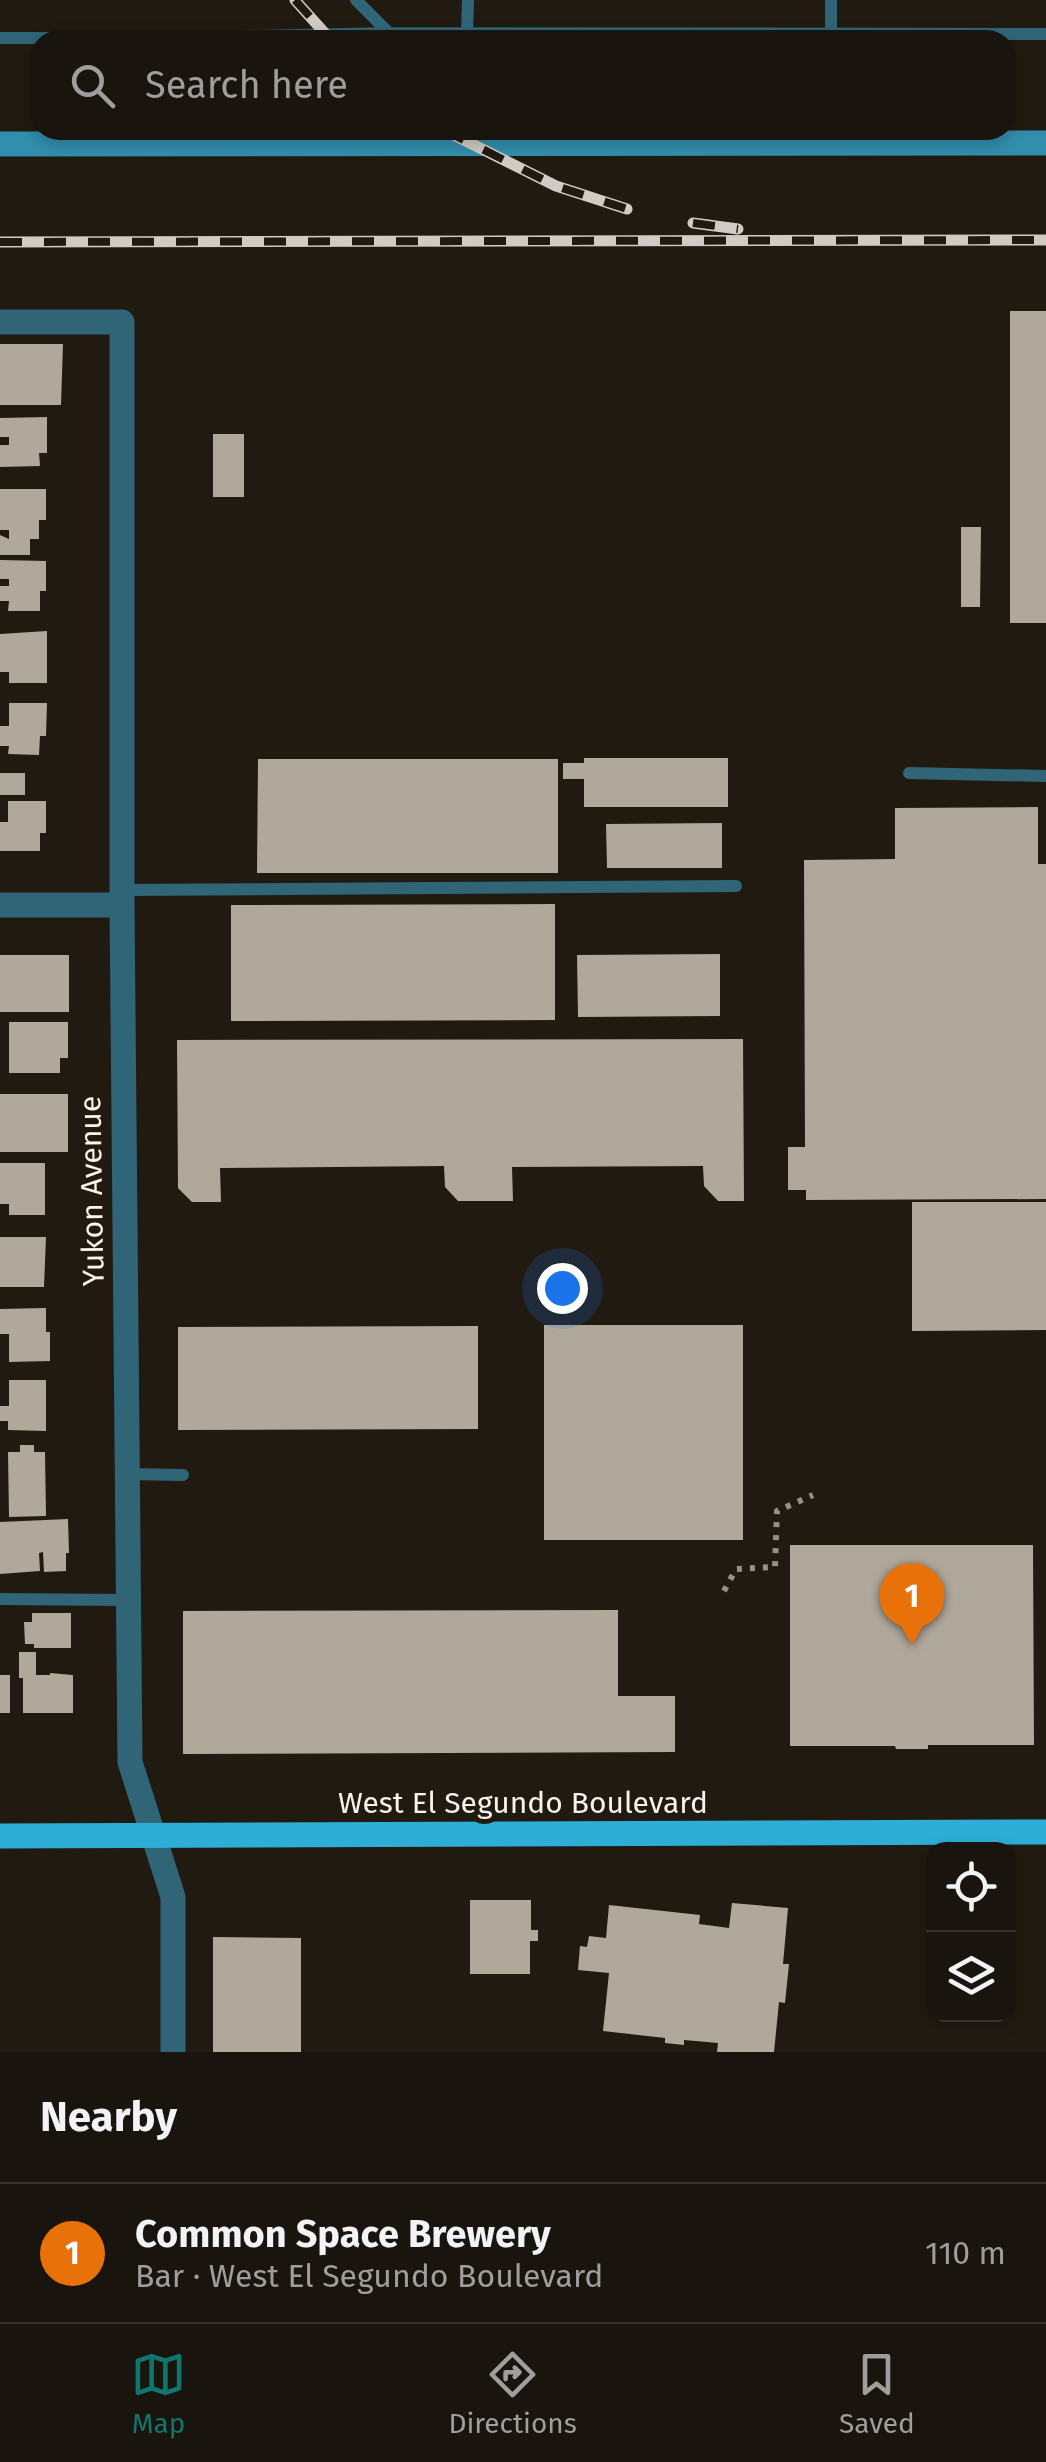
<!DOCTYPE html>
<html lang="en">
<head>
<meta charset="utf-8">
<style>
  body { margin:0; font-family:"Fira Sans",sans-serif; background:#26211b; color:#f1f3f6 }
  .controls { position:absolute; right:30px; bottom:30px; display:grid; overflow:hidden; border-radius:20px; box-shadow:0 5px 15px #0003 }
  .controls button { width:90px; height:90px; display:grid; place-items:center; padding:0; border:0; border-bottom:2px solid #37332e; background:#19140d; color:#f1f3f6; font:50px sans-serif }
  .you { position:absolute; left:562px; top:1288px; width:35px; height:35px; margin:-25px; border:8px solid #fff; border-radius:50%; background:#1a73e8; box-shadow:0 0 0 15px #1a73e833 }
  .badge { display:grid; place-items:center; width:65px; height:65px; border-radius:50%; background:#0f766e; color:#fff; font-size:32px; font-weight:700 }
  .pin { position:absolute; translate:-50% -82px; filter:drop-shadow(0 2px 5px #0008) }
  .pin::after { content:''; position:absolute; top:52px; width:35px; height:30px; background:inherit; clip-path:polygon(0 0,100% 0,50% 100%) }
  .list { margin:0; padding:0; list-style:none }
  h2 { display:flex; justify-content:space-between; align-items:center; height:130px; margin:0; padding:0 40px; font-size:42px }
  h2 small { font-size:32px; font-weight:400; color:#9f9e9d }
  .list li { display:grid; grid-template-columns:65px 1fr auto; gap:30px; align-items:center; box-sizing:border-box; height:140px; padding:0 40px; border-top:2px solid #37332e }
  .list b { display:block; font-size:38px; white-space:nowrap }
  .list p { margin:0; font-size:32px; white-space:nowrap; color:#9f9e9d }
  .list em { font-size:32px; font-style:normal; color:#9f9e9d }
  .icon { flex:none; width:55px; height:55px; fill:none; stroke:currentColor; stroke-width:2; stroke-linecap:round; stroke-linejoin:round }
  .map { position:relative; flex:none; width:1046px; height:2052px; overflow:hidden }
  .search { position:absolute; background:#19140d; box-shadow:0 5px 15px #0003; left:30px; right:30px; top:30px; height:110px; display:flex; align-items:center; gap:25px; box-sizing:border-box; padding:0 35px; border-radius:30px; color:#9f9e9d; font-size:38px }
  .sheet { height:270px; background:#19140d }
  nav { display:flex; justify-content:space-around; align-items:center; box-sizing:border-box; height:140px; border-top:2px solid #37332e; background:#19140d; font-size:28px; color:#9f9e9d }
  nav a { display:grid; justify-items:center; gap:5px }
  nav .on { color:#0f766e }
  .map>svg:first-child { display:block }
  .building { fill:#b1a89c }
  .lines { fill:none; stroke-linecap:round; stroke-linejoin:round }
  .path { stroke:#969089; stroke-width:6; stroke-dasharray:5 8; stroke-linecap:butt }
  .lane { stroke:#306578; stroke-width:12 }
  .street { stroke:#306578; stroke-width:25 }
  .secondary { stroke:#328ead; stroke-width:25 }
  .primary { stroke:#2eaed6; stroke-width:25 }
  .rail-casing { stroke:#d0cbc4; stroke-width:11 }
  .rail { stroke:#211a11; stroke-width:8; stroke-dasharray:22; stroke-linecap:butt }
  .labels { text-anchor:middle; stroke-width:10; stroke-linejoin:round; paint-order:stroke }
  .street-label { font-size:30px; fill:#f8f3ed; stroke:#211a11 }
</style>
</head>
<body>
<div class="map">
<svg width="1046" height="2052" viewBox="0 0 1046 2052">
  <rect width="100%" height="100%" fill="#211a11"/>
  <path class="building" d="M 1010,311 L 1046,311 L 1046,623 L 1010,623 Z
    M 0,344 L 63,344 L 61,405 L 0,405 Z
    M 47,417 L 47,453 L 39,453 L 40,466 L 0,467 L 0,445 L 9,445 L 9,437 L 0,437 L 0,418 Z
    M 213,434 L 244,434 L 244,497 L 213,497 Z
    M 0,489 L 46,489 L 46,520 L 39,520 L 39,539 L 30,539 L 30,555 L 0,555 L 0,535 L 9,539 L 9,530 L 0,530 Z
    M 961,527 L 981,527 L 980,607 L 961,607 Z
    M 0,560 L 46,561 L 46,591 L 40,591 L 40,611 L 8,611 L 9,601 L 0,601 L 0,586 L 9,586 L 9,579 L 0,579 Z
    M 47,631 L 47,683 L 9,683 L 9,672 L 0,672 L 0,634 Z
    M 9,703 L 47,703 L 46,736 L 40,736 L 39,755 L 8,754 L 9,746 L 0,746 L 0,726 L 9,726 Z
    M 584,758 L 728,758 L 728,807 L 584,807 L 584,779 L 563,779 L 563,763 L 584,763 Z
    M 258,759 L 558,759 L 558,873 L 257,873 Z
    M 0,773 L 25,773 L 25,795 L 0,795 Z
    M 8,801 L 46,801 L 46,833 L 40,833 L 40,851 L 0,851 L 0,822 L 8,822 Z
    M 1038,807 L 1038,864 L 1046,864 L 1046,1199 L 806,1200 L 806,1190 L 788,1190 L 788,1147 L 805,1147 L 804,860 L 895,859 L 895,808 Z
    M 722,823 L 722,868 L 607,868 L 606,824 Z
    M 555,904 L 555,1020 L 231,1021 L 231,905 Z
    M 720,954 L 720,1016 L 578,1017 L 577,955 Z
    M 0,955 L 69,955 L 69,1012 L 0,1012 Z
    M 9,1022 L 68,1022 L 68,1058 L 60,1058 L 60,1073 L 9,1073 Z
    M 743,1039 L 744,1201 L 718,1201 L 704,1186 L 703,1166 L 512,1167 L 513,1201 L 458,1201 L 445,1187 L 444,1166 L 220,1168 L 221,1202 L 192,1202 L 178,1188 L 177,1040 Z
    M 0,1094 L 68,1094 L 68,1152 L 0,1152 Z
    M 0,1163 L 45,1163 L 45,1215 L 9,1215 L 9,1204 L 0,1204 Z
    M 912,1202 L 1046,1202 L 1046,1330 L 912,1331 Z
    M 0,1237 L 46,1237 L 44,1287 L 0,1287 Z
    M 46,1308 L 46,1332 L 50,1332 L 50,1361 L 9,1362 L 9,1334 L 0,1334 L 0,1309 Z
    M 544,1325 L 743,1325 L 743,1540 L 544,1540 Z
    M 478,1326 L 478,1429 L 178,1430 L 178,1327 Z
    M 9,1380 L 46,1380 L 46,1431 L 8,1430 L 8,1421 L 0,1421 L 0,1406 L 9,1406 Z
    M 20,1445 L 34,1445 L 34,1452 L 45,1452 L 46,1516 L 9,1517 L 8,1452 L 20,1452 Z
    M 68,1519 L 69,1553 L 66,1553 L 66,1571 L 44,1572 L 43,1552 L 39,1553 L 40,1571 L 0,1574 L 0,1522 Z
    M 790,1545 L 1033,1545 L 1034,1745 L 928,1745 L 928,1749 L 896,1749 L 895,1746 L 790,1746 Z
    M 618,1610 L 618,1696 L 675,1696 L 675,1752 L 183,1754 L 183,1611 Z
    M 32,1613 L 71,1613 L 71,1648 L 34,1648 L 34,1644 L 25,1644 L 24,1622 L 32,1622 Z
    M 19,1652 L 36,1652 L 36,1675 L 50,1675 L 50,1673 L 73,1675 L 73,1713 L 23,1713 L 23,1678 L 19,1678 Z
    M 0,1675 L 10,1675 L 10,1713 L 0,1713 Z
    M 470,1900 L 531,1900 L 531,1930 L 538,1930 L 538,1941 L 530,1941 L 530,1974 L 470,1974 Z
    M 732,1903 L 788,1908 L 783,1964 L 789,1964 L 785,2003 L 779,2002 L 774,2052 L 717,2052 L 718,2043 L 684,2040 L 684,2045 L 665,2043 L 665,2038 L 603,2031 L 609,1973 L 578,1970 L 580,1946 L 587,1947 L 589,1936 L 606,1938 L 609,1905 L 700,1915 L 699,1924 L 729,1928 Z
    M 213,1937 L 301,1938 L 301,2052 L 213,2052 Z"/>
  <g class="lines">
    <path class="path" d="M 724,1591 L 736,1569 L 775,1567 L 777,1511 L 813,1495"/>
    <path class="lane" d="M 356,0 L 389,33 L 1046,34
      M 831,0 L 831,37
      M 467,33 L 468,0
      M 0,38 L 157,38 L 389,33
      M 909,773 L 1046,776
      M 122,890 L 736,886
      M 127,1474 L 183,1475
      M 0,1599 L 128,1600"/>
    <path class="street" d="M 0,322 L 122,322 L 122,905 L 130,1762 L 173,1897 L 173,2052
      M 0,905 L 122,905"/>
    <path class="secondary" d="M 0,144 L 1046,143"/>
    <path class="primary" d="M 0,1836 L 1046,1832"/>
    <g class="rail-casing">
      <path id="rail" d="M 295,0 L 331,40
        M 444,130 L 556,186 L 627,209
        M 693,223 L 738,229
        M 0,242 L 1046,240"/>
    </g>
    <use href="#rail" class="rail"/>
  </g>
  <g class="labels">
    <g class="street-label">
      <text transform="translate(92 1191) rotate(-91)" y="10">Yukon Avenue</text>
      <text x="523" y="1813">West El Segundo Boulevard</text>
    </g>
  </g>
</svg>
<div class="controls">
<button><svg class="icon" aria-label="locate" viewBox="0 0 24 24"><circle cx="12" cy="12" r="6"/><path d="M12 2v4M12 18v4M2 12h4M18 12h4"/></svg></button>
<button><svg class="icon" aria-label="layers" viewBox="0 0 24 24"><path d="M12 4l9 5-9 5-9-5zM3 14l9 5 9-5"/></svg></button>
</div>
<div class="you"></div>
<div class="pin badge" style="left:912px;top:1645px;background:#e8710a">1</div>
<div class="search"><svg class="icon" aria-label="search" viewBox="0 0 24 24"><circle cx="10" cy="10" r="6"/><path d="M15 15l6 6"/></svg>Search here</div>
</div>
<section class="sheet">
<h2>Nearby<small></small></h2>
<ul class="list">
<li><span class="badge" style="background:#e8710a">1</span><div><b>Common Space Brewery</b><p>Bar · West El Segundo Boulevard</p></div><em>110 m</em></li>
</ul>
</section>
<nav>
<a class="on"><svg class="icon" aria-label="map" viewBox="0 0 24 24"><path d="M3 6l6-2 6 2 6-2v14l-6 2-6-2-6 2zM9 4v14M15 6v14"/></svg>Map</a>
<a><svg class="icon" aria-label="directions" viewBox="0 0 24 24"><path d="M12 3l9 9-9 9-9-9zM9 14v-3h6M13 9l2 2-2 2"/></svg>Directions</a>
<a><svg class="icon" aria-label="saved" viewBox="0 0 24 24"><path d="M7 4h10v16l-5-4-5 4z"/></svg>Saved</a>
</nav>
</body>
</html>
